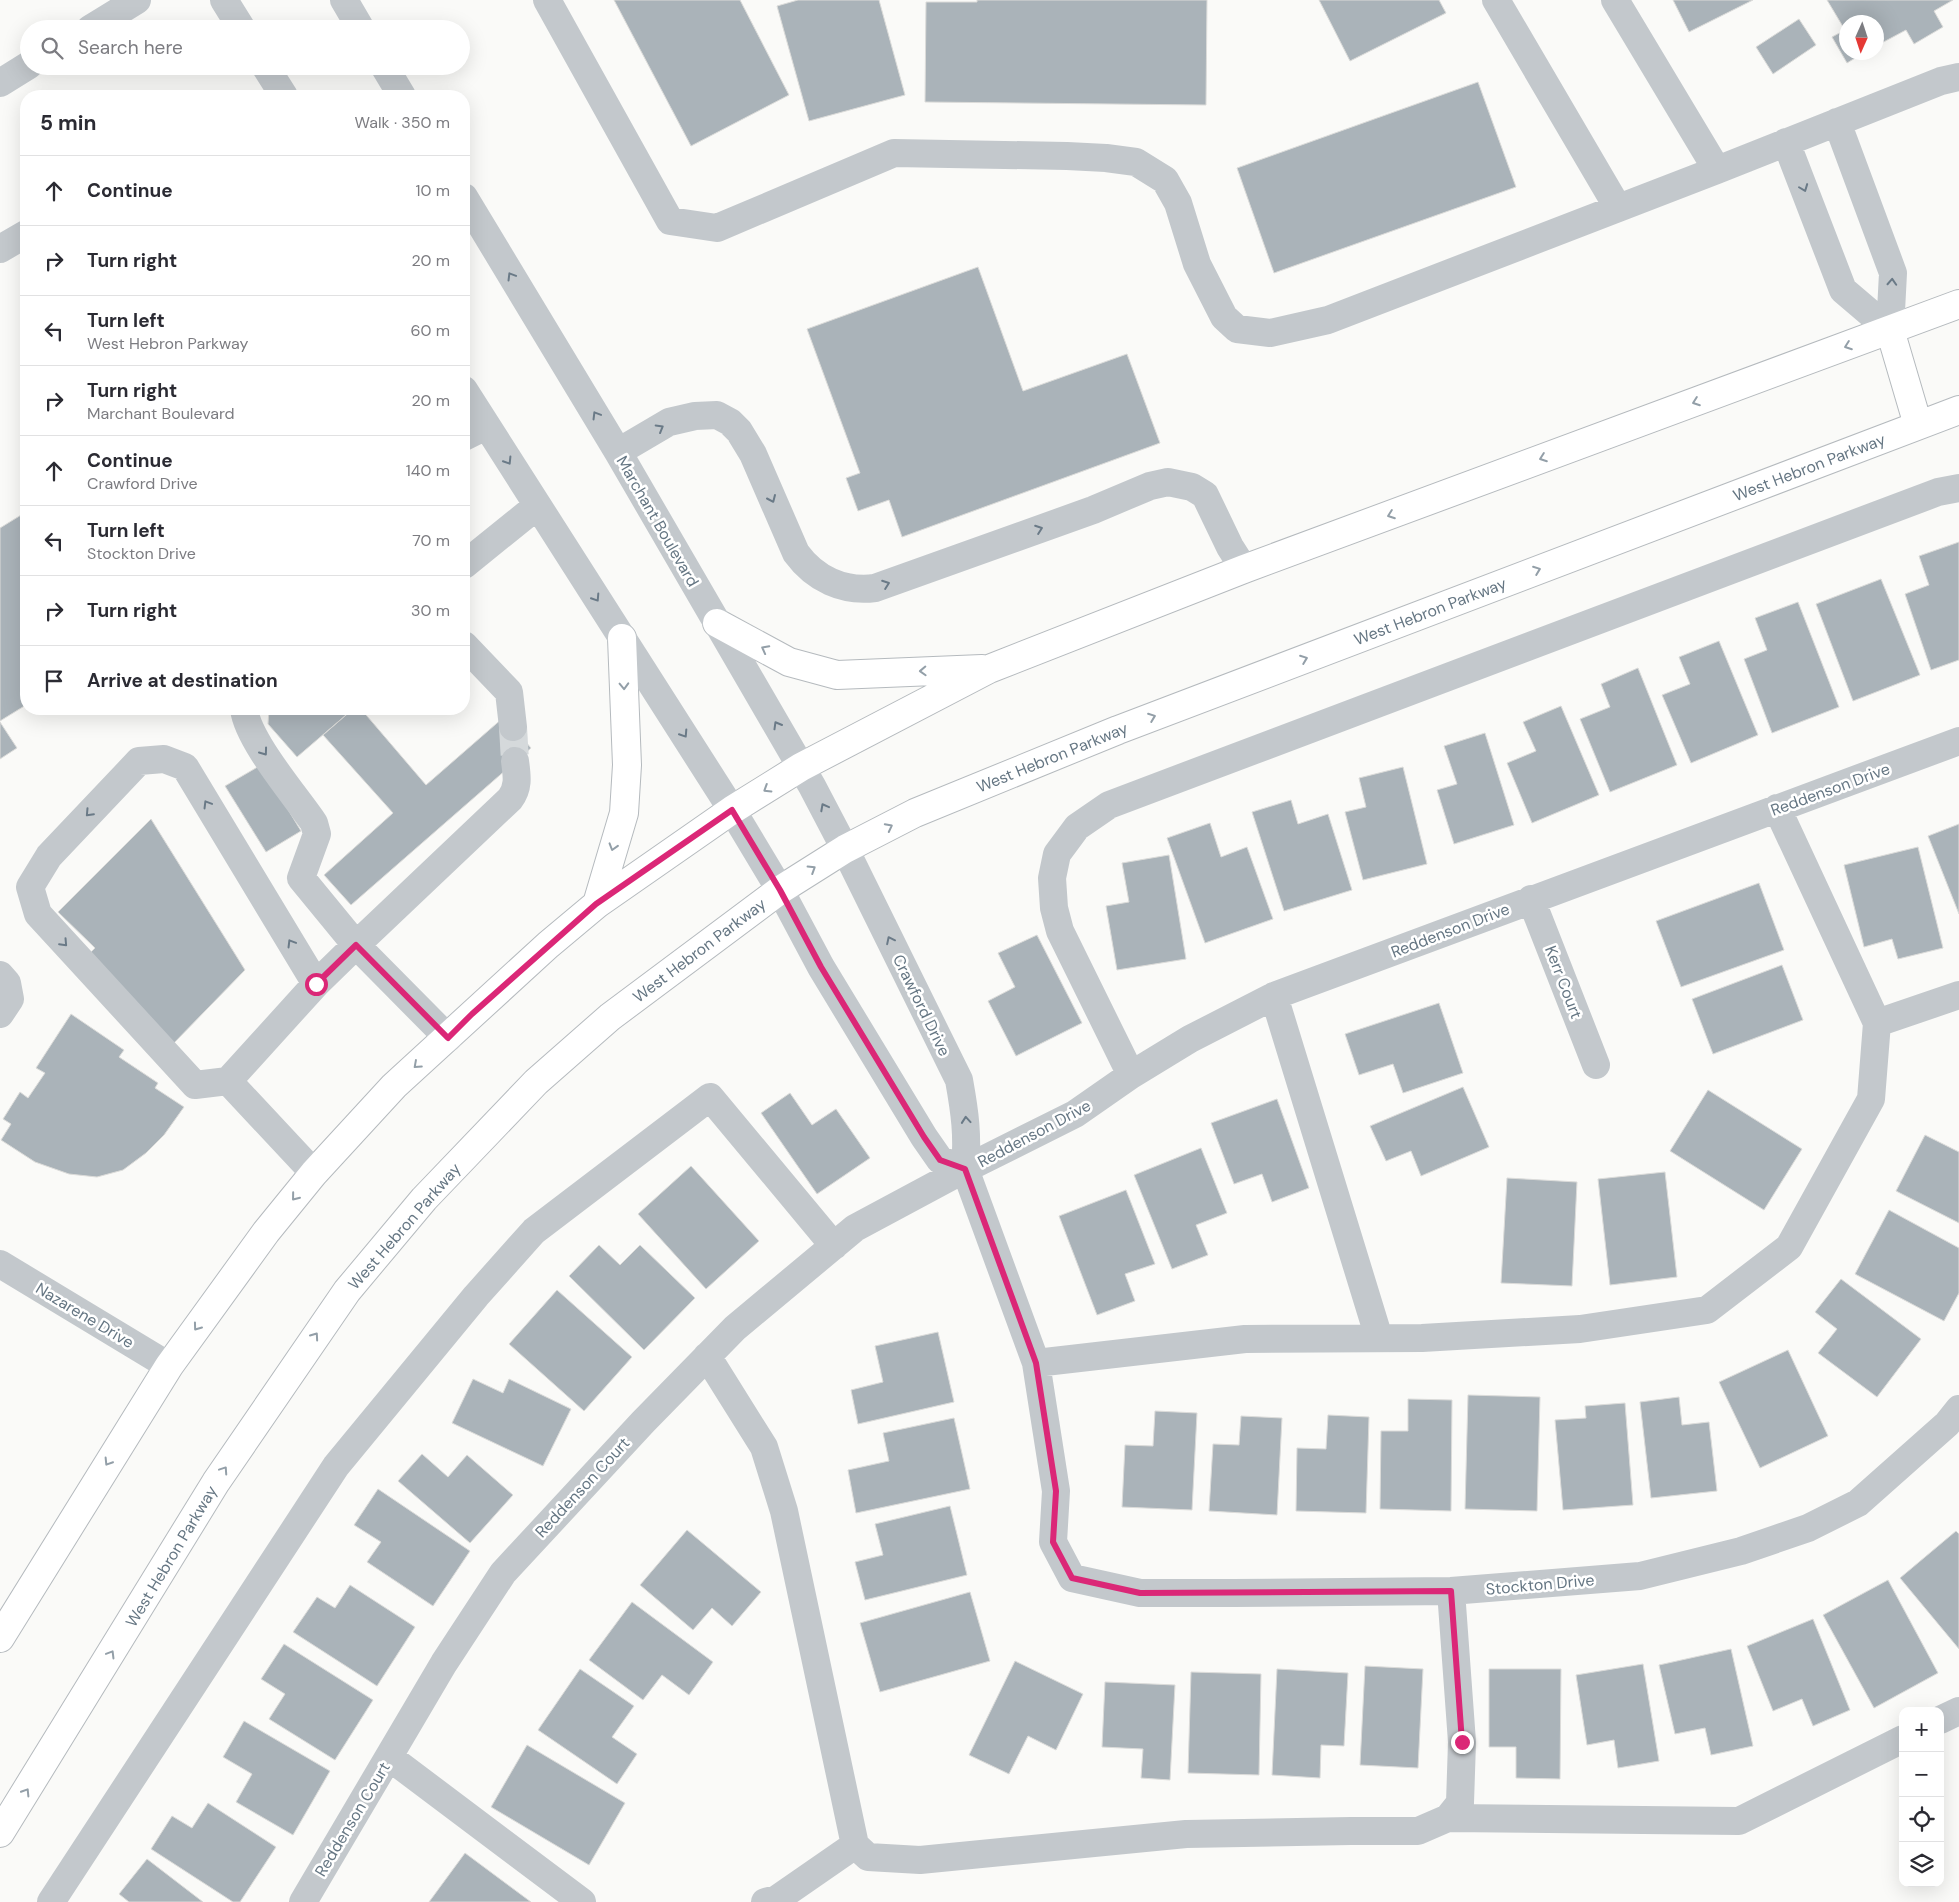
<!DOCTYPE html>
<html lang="en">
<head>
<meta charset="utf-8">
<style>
  body { margin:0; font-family:"DM Sans",sans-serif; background:#f2f2f3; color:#2b2b33 }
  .controls { position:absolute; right:15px; bottom:15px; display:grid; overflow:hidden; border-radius:10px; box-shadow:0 5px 20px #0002 }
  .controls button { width:45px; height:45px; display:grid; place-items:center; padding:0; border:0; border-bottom:1px solid #e1e1e2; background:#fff; color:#2b2b33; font:25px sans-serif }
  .compass { position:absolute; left:1839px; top:15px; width:45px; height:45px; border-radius:50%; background:#fff; box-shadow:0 5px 20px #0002; rotate:183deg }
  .stop { position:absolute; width:15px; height:15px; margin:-11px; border:4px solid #db2777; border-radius:50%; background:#fff }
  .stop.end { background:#db2777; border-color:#fff; box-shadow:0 1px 5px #0008 }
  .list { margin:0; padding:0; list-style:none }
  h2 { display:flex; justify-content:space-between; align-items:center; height:65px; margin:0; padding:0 20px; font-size:21px }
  h2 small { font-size:16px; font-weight:400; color:#7c7c81 }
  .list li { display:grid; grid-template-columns:32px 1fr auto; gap:15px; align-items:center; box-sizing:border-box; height:70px; padding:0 20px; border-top:1px solid #e1e1e2 }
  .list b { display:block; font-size:19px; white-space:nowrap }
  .list p { margin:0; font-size:16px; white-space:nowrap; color:#7c7c81 }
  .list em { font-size:16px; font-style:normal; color:#7c7c81 }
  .icon { flex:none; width:28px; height:28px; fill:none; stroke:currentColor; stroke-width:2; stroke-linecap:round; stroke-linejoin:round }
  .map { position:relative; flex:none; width:1959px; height:1902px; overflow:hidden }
  .search { position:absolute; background:#fff; box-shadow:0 5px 20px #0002; left:20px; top:20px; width:450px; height:55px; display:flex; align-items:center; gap:12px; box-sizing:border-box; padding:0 18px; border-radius:28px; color:#7c7c81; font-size:19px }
  .panel { position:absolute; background:#fff; box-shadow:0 5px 20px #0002; left:20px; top:90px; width:450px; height:625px; border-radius:20px }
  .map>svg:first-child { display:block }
  .building { fill:#aab3b9; stroke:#dcdcda }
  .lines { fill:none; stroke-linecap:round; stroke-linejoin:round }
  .minor-tunnel { stroke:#d5d9db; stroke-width:28; stroke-dasharray:28 14; stroke-linecap:butt }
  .major-casing { stroke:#b5babe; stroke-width:30 }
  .minor { stroke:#c3c8cc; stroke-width:28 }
  .major { stroke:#fff; stroke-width:28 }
  .oneway { stroke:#6a7a87 }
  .oneway2 { stroke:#939fa8 }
  .route { stroke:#db2777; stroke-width:6 }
  .labels { text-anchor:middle; stroke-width:5; stroke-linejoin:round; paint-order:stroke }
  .street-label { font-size:16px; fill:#657683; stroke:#fff }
</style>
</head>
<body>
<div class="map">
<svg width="1959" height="1902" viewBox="0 0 1959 1902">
  <rect width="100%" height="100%" fill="#fafaf8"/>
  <path class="building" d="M 614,0 L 740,0 L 789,95 L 691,146 Z
    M 798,0 L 879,0 L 905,95 L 809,121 L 777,6 Z
    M 977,0 L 1207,0 L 1206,105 L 925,102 L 926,2 L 977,2 Z
    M 1319,0 L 1439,0 L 1446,13 L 1350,61 Z
    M 1673,0 L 1753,0 L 1689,32 Z
    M 1827,0 L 1953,0 L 1934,11 L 1943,27 L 1914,44 L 1906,30 L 1876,46 L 1876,22 L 1846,22 L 1846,52 L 1865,52 L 1847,63 L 1832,37 L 1845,30 Z
    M 1799,19 L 1816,45 L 1773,74 L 1756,47 Z
    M 1478,82 L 1516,187 L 1274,273 L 1237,168 Z
    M 978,267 L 1023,391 L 1127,354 L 1160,443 L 902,537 L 889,500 L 858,511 L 846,478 L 860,473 L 807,329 Z
    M 26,512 L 26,705 L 0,721 L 0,528 Z
    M 1959,542 L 1959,660 L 1931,670 L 1905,594 L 1929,585 L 1919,556 Z
    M 1881,579 L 1920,675 L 1853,701 L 1816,604 Z
    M 1798,602 L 1839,707 L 1772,733 L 1744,659 L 1767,650 L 1755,618 Z
    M 1719,641 L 1758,735 L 1691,763 L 1662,695 L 1690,684 L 1679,657 Z
    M 1638,668 L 1677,765 L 1610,792 L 1580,719 L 1610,707 L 1601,684 Z
    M 1561,706 L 1599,795 L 1532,823 L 1507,763 L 1536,751 L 1523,722 Z
    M 269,709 L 353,709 L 297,757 L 268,724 Z
    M 353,709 L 361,709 L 426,785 L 504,717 L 531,748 L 351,905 L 324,875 L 393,813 L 323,735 Z
    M 0,722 L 17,748 L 0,759 Z
    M 1485,733 L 1514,825 L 1454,844 L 1437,790 L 1457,784 L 1444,746 Z
    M 261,765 L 301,831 L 266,852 L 225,786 Z
    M 1403,767 L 1427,864 L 1363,880 L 1345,812 L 1366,807 L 1359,778 Z
    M 1291,800 L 1298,824 L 1328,814 L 1352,890 L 1284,911 L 1252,812 Z
    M 151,819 L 245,970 L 172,1045 L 84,959 L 95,948 L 58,912 Z
    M 1210,823 L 1221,857 L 1247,847 L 1273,919 L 1205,943 L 1167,838 Z
    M 1959,824 L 1959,914 L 1928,836 Z
    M 1918,847 L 1943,948 L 1898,959 L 1892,939 L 1864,947 L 1844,865 Z
    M 1169,855 L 1186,959 L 1117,970 L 1106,906 L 1129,902 L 1122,863 Z
    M 1759,883 L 1784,950 L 1681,987 L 1656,921 Z
    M 1037,935 L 1082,1023 L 1016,1056 L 988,1001 L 1015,987 L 998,953 Z
    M 1782,965 L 1803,1020 L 1713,1054 L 1692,999 Z
    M 1439,1003 L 1463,1073 L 1403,1093 L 1393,1064 L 1359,1075 L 1345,1034 Z
    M 71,1014 L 124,1050 L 119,1057 L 158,1083 L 155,1088 L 184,1107 L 164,1135 L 146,1153 L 123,1170 L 97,1177 L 69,1174 L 35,1162 L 1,1140 L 11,1124 L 3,1119 L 20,1092 L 28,1098 L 45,1073 L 36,1068 Z
    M 1463,1087 L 1489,1147 L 1421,1176 L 1411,1151 L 1386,1161 L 1370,1126 Z
    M 1708,1090 L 1802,1149 L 1764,1210 L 1670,1151 Z
    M 790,1093 L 812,1125 L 836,1109 L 870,1158 L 817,1194 L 761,1113 Z
    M 1277,1099 L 1309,1188 L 1272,1202 L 1262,1174 L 1234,1184 L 1211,1123 Z
    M 1925,1135 L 1959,1152 L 1959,1223 L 1896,1191 Z
    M 1201,1148 L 1227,1213 L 1196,1225 L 1208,1255 L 1172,1269 L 1134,1175 Z
    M 691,1166 L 759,1241 L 706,1289 L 638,1214 Z
    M 1665,1172 L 1677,1277 L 1610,1285 L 1598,1179 Z
    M 1507,1178 L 1577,1182 L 1572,1286 L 1501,1283 Z
    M 1126,1190 L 1155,1264 L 1125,1274 L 1135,1301 L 1097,1315 L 1059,1216 Z
    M 1889,1210 L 1959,1248 L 1959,1293 L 1944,1321 L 1855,1274 Z
    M 599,1245 L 620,1265 L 640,1245 L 695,1298 L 644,1350 L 569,1276 Z
    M 1841,1279 L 1921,1339 L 1877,1397 L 1818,1353 L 1837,1329 L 1815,1312 Z
    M 557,1290 L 632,1357 L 584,1411 L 509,1344 Z
    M 938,1332 L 954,1402 L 858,1424 L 851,1390 L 883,1382 L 875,1346 Z
    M 1788,1350 L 1828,1436 L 1760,1468 L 1719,1382 Z
    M 473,1379 L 503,1393 L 509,1379 L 571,1409 L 543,1466 L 452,1423 Z
    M 1468,1395 L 1540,1397 L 1537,1511 L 1465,1509 Z
    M 1679,1397 L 1682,1425 L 1709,1422 L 1717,1491 L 1651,1498 L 1640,1402 Z
    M 1408,1399 L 1452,1400 L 1451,1511 L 1380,1509 L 1381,1431 L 1408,1431 Z
    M 1625,1403 L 1633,1505 L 1563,1510 L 1555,1420 L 1586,1418 L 1585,1406 Z
    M 1155,1411 L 1197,1413 L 1192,1510 L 1122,1507 L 1125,1445 L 1153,1446 Z
    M 1328,1415 L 1369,1417 L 1366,1513 L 1296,1511 L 1297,1448 L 1326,1449 Z
    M 1241,1416 L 1282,1418 L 1277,1515 L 1209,1511 L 1213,1444 L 1239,1445 Z
    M 954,1418 L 970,1489 L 856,1513 L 848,1470 L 889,1461 L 883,1433 Z
    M 422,1454 L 448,1477 L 467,1455 L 513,1495 L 470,1543 L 398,1481 Z
    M 378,1489 L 470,1551 L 433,1606 L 367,1562 L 381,1542 L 354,1525 Z
    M 950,1506 L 967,1575 L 865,1600 L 855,1562 L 883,1555 L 875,1524 Z
    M 687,1530 L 761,1592 L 732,1626 L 712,1608 L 693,1630 L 640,1585 Z
    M 1956,1531 L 1959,1534 L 1959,1649 L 1900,1578 Z
    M 1888,1580 L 1938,1673 L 1874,1708 L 1823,1615 Z
    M 350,1585 L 415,1627 L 377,1686 L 293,1632 L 317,1597 L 335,1608 Z
    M 970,1592 L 990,1661 L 880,1692 L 860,1623 Z
    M 632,1602 L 713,1662 L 689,1695 L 662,1675 L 643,1700 L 589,1660 Z
    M 1813,1619 L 1850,1710 L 1813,1726 L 1802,1699 L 1773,1711 L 1747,1646 Z
    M 284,1644 L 373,1700 L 335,1760 L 269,1719 L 285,1694 L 261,1679 Z
    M 1731,1649 L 1753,1746 L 1711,1755 L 1705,1728 L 1675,1734 L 1659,1665 Z
    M 1015,1661 L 1083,1694 L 1056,1750 L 1028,1736 L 1009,1774 L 969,1755 Z
    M 1643,1664 L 1659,1761 L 1618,1768 L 1614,1740 L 1587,1745 L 1576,1675 Z
    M 1365,1666 L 1423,1669 L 1418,1768 L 1360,1765 Z
    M 580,1669 L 634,1706 L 612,1737 L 637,1754 L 617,1784 L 538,1730 Z
    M 1277,1669 L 1348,1673 L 1344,1746 L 1321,1745 L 1320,1778 L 1272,1775 Z
    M 1489,1669 L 1561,1669 L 1560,1779 L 1516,1778 L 1516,1747 L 1489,1747 Z
    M 1191,1672 L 1261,1674 L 1259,1775 L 1188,1773 Z
    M 1105,1682 L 1175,1685 L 1170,1780 L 1141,1778 L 1143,1749 L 1102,1747 Z
    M 244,1721 L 330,1771 L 293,1835 L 236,1802 L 252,1774 L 223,1757 Z
    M 527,1745 L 625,1803 L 589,1865 L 491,1807 Z
    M 208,1803 L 276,1847 L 240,1902 L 233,1902 L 151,1849 L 172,1816 L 192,1828 Z
    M 465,1853 L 531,1902 L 429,1902 Z
    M 147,1859 L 203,1902 L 129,1902 L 119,1894 Z"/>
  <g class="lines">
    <path class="minor-tunnel" d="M 513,727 L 515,761"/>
    <g class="major-casing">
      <path id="major" d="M 1890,330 L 1918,425
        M 717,623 L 789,662 L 837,675 L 982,669
        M 597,904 L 624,813 L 627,765 L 622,638
        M 0,1638 L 169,1366 L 266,1232 L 314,1173 L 394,1086 L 548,945 L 597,904 L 732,810 L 801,767 L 989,669 L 1244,569 L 1959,304
        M 0,1833 L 216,1482 L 347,1291 L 424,1199 L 536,1082 L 610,1017 L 780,890 L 845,849 L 915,813 L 1118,730 L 1959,410"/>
    </g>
    <path class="minor" d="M 224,0 L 242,29
      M 344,0 L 361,29
      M 547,0 L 670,221 L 717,228 L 894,153 L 1067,156 L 1106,158 L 1136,162 L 1165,180 L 1178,203 L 1197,264 L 1224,317 L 1237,329 L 1270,333 L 1328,320 L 1717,170 L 1941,81 L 1959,77
      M 1496,0 L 1618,208
      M 1615,0 L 1717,170
      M 90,29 L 137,0
      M 265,66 L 284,96
      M 384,66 L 402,96
      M 0,83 L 29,65
      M 1837,122 L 1893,273 L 1890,330
      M 1786,142 L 1843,290 L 1890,330
      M 464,197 L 618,452 L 812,786 L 845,849 L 959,1080 C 965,1113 968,1136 965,1169 L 1036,1363 L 1056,1491 L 1053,1542 L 1072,1578 L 1140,1593 L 1233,1593 L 1451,1591 L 1640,1576 L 1741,1551 L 1808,1528 L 1858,1503 L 1947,1424 L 1959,1409
      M 0,249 L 26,234
      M 464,390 L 732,810 L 780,890 L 821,967 L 924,1137 L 940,1160 L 965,1169
      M 464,437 L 486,426
      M 618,452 L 669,422 L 695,416 L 717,415 L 730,422 L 739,431 L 753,454 L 796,553 C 815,579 843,592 875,588 L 1093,510 L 1150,486 L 1168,482 L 1192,487 L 1205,495 L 1230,547 L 1244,569
      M 464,565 L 537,506
      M 464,645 L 509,692 L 513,727
      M 244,709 C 248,741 295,795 314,823 L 317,834 L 301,878 L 356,945 L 448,1038
      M 1777,808 L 1877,1023 L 1959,995
      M 1531,899 L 1596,1065
      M 0,975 L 7,983 L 10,999 L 0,1014
      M 1274,996 L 1379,1338
      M 1131,1075 L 1060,931 L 1054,908 L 1052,878 L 1057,854 L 1077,827 L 1109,805 L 1938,492 L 1959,488
      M 228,1081 L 195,1085 L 38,914 L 30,887 L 49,856 L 139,761 L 164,759 L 185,767 L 316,984
      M 314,1173 L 228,1081 L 316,984 L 356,945 L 510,799 C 519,787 517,776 515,761
      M 0,1264 L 169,1366
      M 707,1356 L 764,1447 L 784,1511 L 855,1845 L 868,1857 L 920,1860 L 1186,1834 L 1351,1831 L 1418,1831 L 1448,1818 L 1460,1803 L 1462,1742 L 1451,1591
      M 1036,1363 L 1245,1339 L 1422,1338 L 1580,1329 L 1707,1310 L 1789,1247 L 1871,1099 L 1877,1023
      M 1940,1720 L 1959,1711
      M 389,1757 L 582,1902
      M 1448,1818 L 1739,1821 L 1903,1739
      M 51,1902 L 336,1466 L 476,1296 L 534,1231 L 710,1097 L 834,1246
      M 303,1902 L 444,1663 L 503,1573 L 643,1422 L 735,1328 L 855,1228 L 965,1169 L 1075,1114 L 1131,1075 L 1190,1039 L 1274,996 L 1959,741
      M 765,1902 L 777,1899 L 855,1845"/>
    <use href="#major" class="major"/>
  </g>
  <defs><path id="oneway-chevron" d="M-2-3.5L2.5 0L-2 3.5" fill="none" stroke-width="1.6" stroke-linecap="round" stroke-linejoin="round" transform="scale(1.25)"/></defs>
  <g class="oneway">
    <use href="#oneway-chevron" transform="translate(1804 188) rotate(69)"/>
    <use href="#oneway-chevron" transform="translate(511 276) rotate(-121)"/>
    <use href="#oneway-chevron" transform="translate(1892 282) rotate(-87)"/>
    <use href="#oneway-chevron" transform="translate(596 415) rotate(-121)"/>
    <use href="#oneway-chevron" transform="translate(660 428) rotate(-30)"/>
    <use href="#oneway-chevron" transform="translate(508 461) rotate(58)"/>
    <use href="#oneway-chevron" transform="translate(772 499) rotate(66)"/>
    <use href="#oneway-chevron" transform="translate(1039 529) rotate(-20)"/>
    <use href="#oneway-chevron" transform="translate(886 584) rotate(-20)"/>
    <use href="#oneway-chevron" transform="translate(596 598) rotate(57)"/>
    <use href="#oneway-chevron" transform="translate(777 725) rotate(-120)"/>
    <use href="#oneway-chevron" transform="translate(684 734) rotate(57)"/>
    <use href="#oneway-chevron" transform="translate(264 752) rotate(54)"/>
    <use href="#oneway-chevron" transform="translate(207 804) rotate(-121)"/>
    <use href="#oneway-chevron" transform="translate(824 807) rotate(-118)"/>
    <use href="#oneway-chevron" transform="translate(89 813) rotate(133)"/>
    <use href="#oneway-chevron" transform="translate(890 940) rotate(-116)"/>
    <use href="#oneway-chevron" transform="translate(64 943) rotate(47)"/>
    <use href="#oneway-chevron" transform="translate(291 943) rotate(-121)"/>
    <use href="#oneway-chevron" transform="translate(966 1120) rotate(-95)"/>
  </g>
  <g class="oneway2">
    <use href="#oneway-chevron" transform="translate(1848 346) rotate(160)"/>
    <use href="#oneway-chevron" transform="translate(1696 402) rotate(160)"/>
    <use href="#oneway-chevron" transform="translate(1543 458) rotate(160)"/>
    <use href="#oneway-chevron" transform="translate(1391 515) rotate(160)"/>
    <use href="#oneway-chevron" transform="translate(1537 570) rotate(-21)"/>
    <use href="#oneway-chevron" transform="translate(765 649) rotate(-152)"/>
    <use href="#oneway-chevron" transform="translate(1304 659) rotate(-21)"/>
    <use href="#oneway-chevron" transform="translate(923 671) rotate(178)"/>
    <use href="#oneway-chevron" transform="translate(624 686) rotate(88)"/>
    <use href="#oneway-chevron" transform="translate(1152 717) rotate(-21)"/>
    <use href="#oneway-chevron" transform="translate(767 789) rotate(148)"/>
    <use href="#oneway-chevron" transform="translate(889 827) rotate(-27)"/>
    <use href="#oneway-chevron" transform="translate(613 847) rotate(107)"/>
    <use href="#oneway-chevron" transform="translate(812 869) rotate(-32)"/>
    <use href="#oneway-chevron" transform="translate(417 1065) rotate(138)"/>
    <use href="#oneway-chevron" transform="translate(295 1197) rotate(129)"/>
    <use href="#oneway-chevron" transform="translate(197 1327) rotate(126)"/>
    <use href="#oneway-chevron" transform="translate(315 1336) rotate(-55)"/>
    <use href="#oneway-chevron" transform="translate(108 1462) rotate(122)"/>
    <use href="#oneway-chevron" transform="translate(224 1470) rotate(-56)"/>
    <use href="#oneway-chevron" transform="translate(111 1654) rotate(-59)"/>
    <use href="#oneway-chevron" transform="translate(26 1792) rotate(-58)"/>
  </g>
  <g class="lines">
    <path class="route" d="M 316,984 L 356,945 L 448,1038 L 472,1014 L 596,904 L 732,810 L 780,890 L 821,967 L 924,1137 L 940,1160 L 965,1169 L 1036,1363 L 1056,1491 L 1053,1542 L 1072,1578 L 1140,1593 L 1451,1591 L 1462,1742"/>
  </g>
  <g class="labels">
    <g class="street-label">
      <text transform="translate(1809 467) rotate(-21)" y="6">West Hebron Parkway</text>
      <text transform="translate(658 521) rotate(60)" y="6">Marchant Boulevard</text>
      <text transform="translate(1430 611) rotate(-21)" y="6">West Hebron Parkway</text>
      <text transform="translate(1052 757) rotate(-22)" y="6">West Hebron Parkway</text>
      <text transform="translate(1830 789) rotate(-20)" y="6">Reddenson Drive</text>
      <text transform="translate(1450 930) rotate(-21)" y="6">Reddenson Drive</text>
      <text transform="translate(699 950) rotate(-37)" y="6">West Hebron Parkway</text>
      <text transform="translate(1564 982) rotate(69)" y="6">Kerr Court</text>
      <text transform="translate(922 1005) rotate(64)" y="6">Crawford Drive</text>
      <text transform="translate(1034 1133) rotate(-28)" y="6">Reddenson Drive</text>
      <text transform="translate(404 1226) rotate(-49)" y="6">West Hebron Parkway</text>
      <text transform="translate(85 1315) rotate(31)" y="6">Nazarene Drive</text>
      <text transform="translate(582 1487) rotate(-47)" y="6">Reddenson Court</text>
      <text transform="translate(171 1556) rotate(-59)" y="6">West Hebron Parkway</text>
      <text transform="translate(1540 1584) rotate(-5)" y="6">Stockton Drive</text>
      <text transform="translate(352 1819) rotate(-59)" y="6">Reddenson Court</text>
    </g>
  </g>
</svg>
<div class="controls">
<button>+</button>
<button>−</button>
<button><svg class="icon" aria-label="locate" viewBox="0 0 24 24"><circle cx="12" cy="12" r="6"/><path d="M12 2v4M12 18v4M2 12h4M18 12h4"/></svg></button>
<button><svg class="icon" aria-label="layers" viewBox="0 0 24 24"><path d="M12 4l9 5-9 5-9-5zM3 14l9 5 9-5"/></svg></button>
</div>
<svg class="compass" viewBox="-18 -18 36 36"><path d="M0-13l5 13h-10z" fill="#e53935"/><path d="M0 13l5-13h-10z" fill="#7c7c81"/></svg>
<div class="stop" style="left:316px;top:984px"></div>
<div class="stop end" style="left:1462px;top:1742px"></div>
<div class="search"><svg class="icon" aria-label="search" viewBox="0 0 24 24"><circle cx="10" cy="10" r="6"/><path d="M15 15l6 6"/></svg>Search here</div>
<section class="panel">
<h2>5 min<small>Walk · 350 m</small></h2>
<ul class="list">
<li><svg class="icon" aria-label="ahead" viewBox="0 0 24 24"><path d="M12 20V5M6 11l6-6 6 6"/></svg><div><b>Continue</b></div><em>10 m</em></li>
<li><svg class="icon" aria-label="right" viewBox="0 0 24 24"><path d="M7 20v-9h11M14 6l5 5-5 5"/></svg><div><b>Turn right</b></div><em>20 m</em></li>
<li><svg class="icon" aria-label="left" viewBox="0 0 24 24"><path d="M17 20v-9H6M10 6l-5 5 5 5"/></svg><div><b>Turn left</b><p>West Hebron Parkway</p></div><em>60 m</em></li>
<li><svg class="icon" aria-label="right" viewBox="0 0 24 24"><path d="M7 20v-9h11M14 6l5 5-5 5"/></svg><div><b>Turn right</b><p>Marchant Boulevard</p></div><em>20 m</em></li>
<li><svg class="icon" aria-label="ahead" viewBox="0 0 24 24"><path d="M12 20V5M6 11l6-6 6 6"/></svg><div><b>Continue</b><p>Crawford Drive</p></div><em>140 m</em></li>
<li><svg class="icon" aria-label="left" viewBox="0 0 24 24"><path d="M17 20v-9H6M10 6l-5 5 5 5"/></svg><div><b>Turn left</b><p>Stockton Drive</p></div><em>70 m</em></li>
<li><svg class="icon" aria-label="right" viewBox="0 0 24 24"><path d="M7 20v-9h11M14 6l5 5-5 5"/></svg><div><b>Turn right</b></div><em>30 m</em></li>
<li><svg class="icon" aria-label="arrive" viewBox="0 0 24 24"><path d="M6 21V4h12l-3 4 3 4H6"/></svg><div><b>Arrive at destination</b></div></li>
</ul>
</section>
</div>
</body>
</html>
